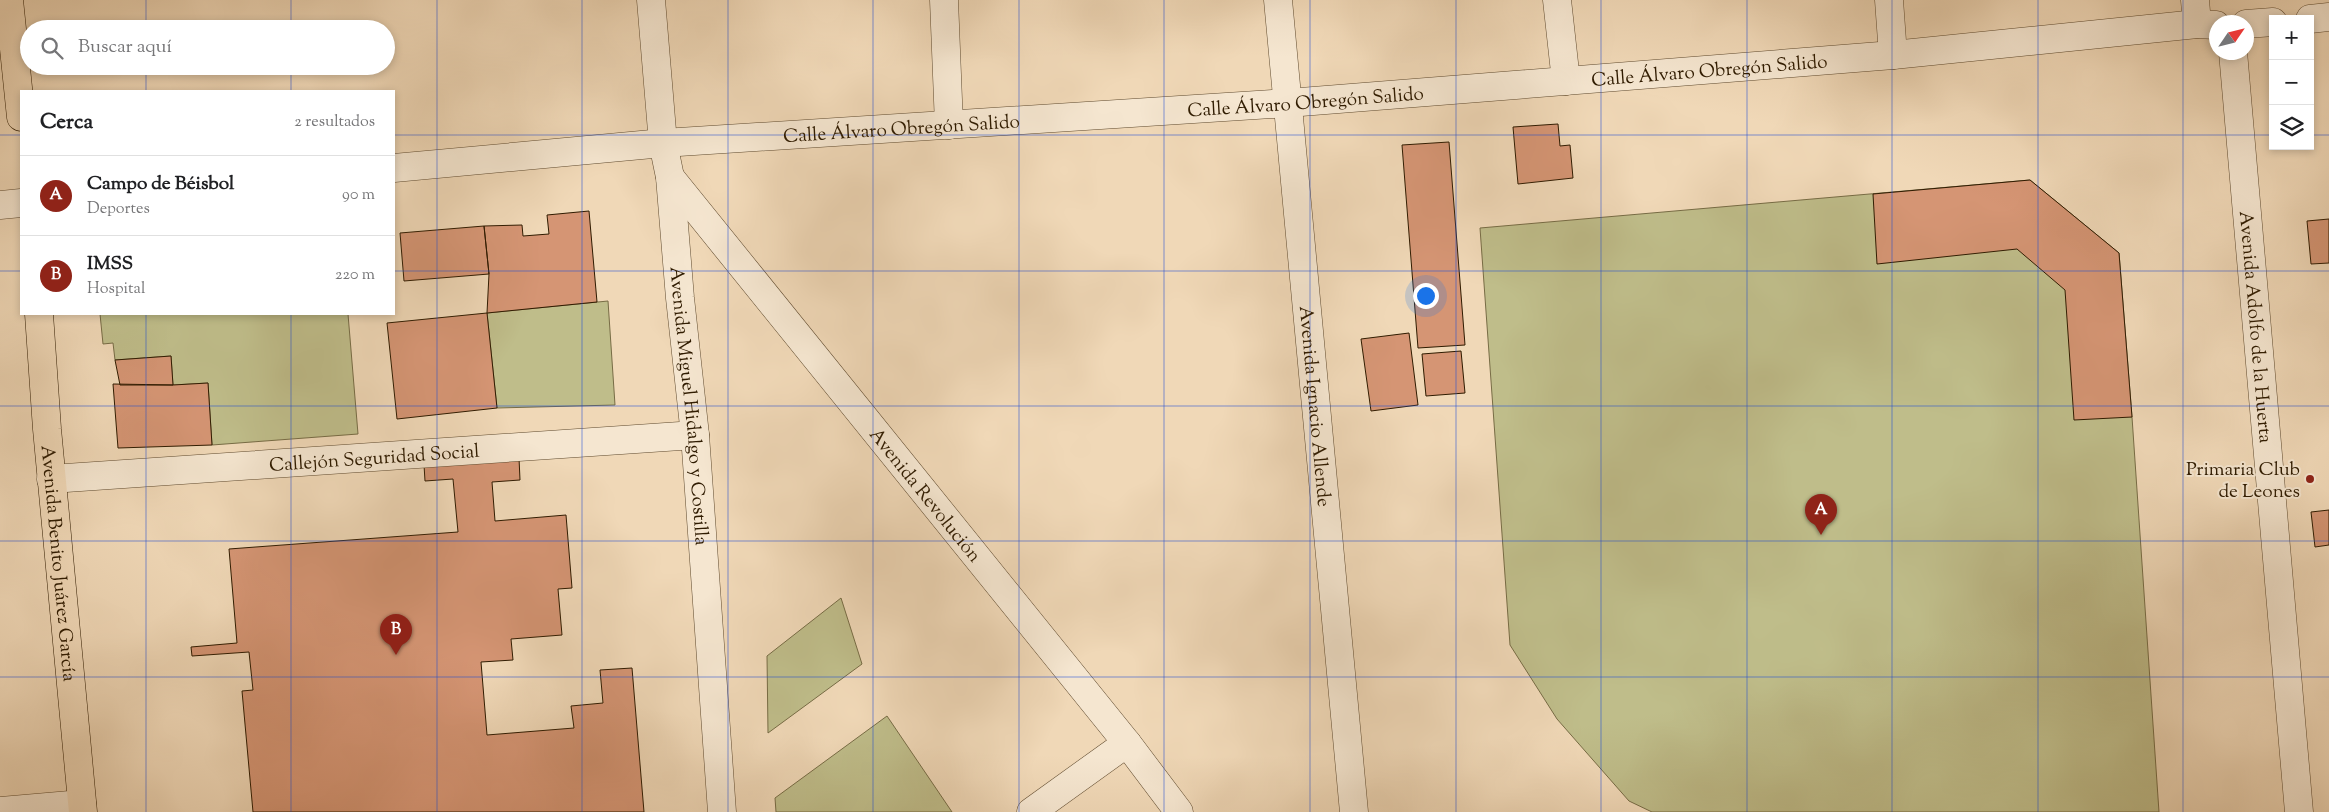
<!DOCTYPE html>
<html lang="es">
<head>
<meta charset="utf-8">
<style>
  body { margin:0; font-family:"Sorts Mill Goudy",serif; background:#f2f2f2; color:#202124 }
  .controls { position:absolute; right:15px; top:15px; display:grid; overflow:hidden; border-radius:0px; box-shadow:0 2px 8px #0003 }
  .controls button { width:45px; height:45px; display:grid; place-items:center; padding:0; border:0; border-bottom:1px solid #e0e0e0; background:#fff; color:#202124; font:25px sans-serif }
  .compass { position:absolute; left:2209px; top:15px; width:45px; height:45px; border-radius:50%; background:#fff; box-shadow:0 2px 8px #0003; rotate:55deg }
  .you { position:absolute; left:1425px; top:295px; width:18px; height:18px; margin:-12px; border:4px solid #fff; border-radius:50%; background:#1a73e8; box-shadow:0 0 0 8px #1a73e833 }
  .badge { display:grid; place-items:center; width:32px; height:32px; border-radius:50%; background:#8f2418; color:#fff; font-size:16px; font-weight:700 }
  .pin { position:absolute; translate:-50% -41px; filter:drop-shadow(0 1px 2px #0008) }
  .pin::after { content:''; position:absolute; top:26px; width:18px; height:15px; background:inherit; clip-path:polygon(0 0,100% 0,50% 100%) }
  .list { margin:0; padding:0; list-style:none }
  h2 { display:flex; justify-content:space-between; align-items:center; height:65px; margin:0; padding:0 20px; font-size:21px }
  h2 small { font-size:16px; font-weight:400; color:#757577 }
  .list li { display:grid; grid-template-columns:32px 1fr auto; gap:15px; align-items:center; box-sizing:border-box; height:80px; padding:0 20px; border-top:1px solid #e0e0e0 }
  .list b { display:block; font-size:19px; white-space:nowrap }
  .list p { margin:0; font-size:16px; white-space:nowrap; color:#757577 }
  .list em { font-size:16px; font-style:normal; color:#757577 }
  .icon { flex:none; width:28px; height:28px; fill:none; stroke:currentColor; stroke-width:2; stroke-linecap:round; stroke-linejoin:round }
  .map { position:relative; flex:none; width:2329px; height:812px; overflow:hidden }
  .search { position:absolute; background:#fff; box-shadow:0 2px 8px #0003; left:20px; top:20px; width:375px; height:55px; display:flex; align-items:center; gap:12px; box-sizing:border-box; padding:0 18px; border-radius:28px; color:#757577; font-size:19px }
  .panel { position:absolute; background:#fff; box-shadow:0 2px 8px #0003; left:20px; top:90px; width:375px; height:225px; border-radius:0px }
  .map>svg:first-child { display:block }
  .green { fill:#bfbd8a; stroke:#776c45 }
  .building { fill:#d59574; stroke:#2f1b00 }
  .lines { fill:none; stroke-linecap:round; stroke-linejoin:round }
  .minor-casing { stroke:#5f4a2e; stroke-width:29 }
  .major-casing { stroke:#2f1b00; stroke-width:29 }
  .minor { stroke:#f5e6d0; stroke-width:28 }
  .major { stroke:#f0d8b7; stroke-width:28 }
  .grid { fill:none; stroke:#1d4ed8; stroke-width:1; stroke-opacity:0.55 }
  .poi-dot { fill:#8f2418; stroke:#f5e6d0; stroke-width:2 }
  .labels { text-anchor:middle; stroke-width:4; stroke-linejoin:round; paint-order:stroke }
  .street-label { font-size:19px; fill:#2f1b00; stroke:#f5e6d0 }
  .poi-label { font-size:19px; fill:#2f1b00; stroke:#f5e6d0; text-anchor:end }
</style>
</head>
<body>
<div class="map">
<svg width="2329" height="812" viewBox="0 0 2329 812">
  <rect width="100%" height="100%" fill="#f0d8b7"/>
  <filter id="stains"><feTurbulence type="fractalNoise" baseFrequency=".004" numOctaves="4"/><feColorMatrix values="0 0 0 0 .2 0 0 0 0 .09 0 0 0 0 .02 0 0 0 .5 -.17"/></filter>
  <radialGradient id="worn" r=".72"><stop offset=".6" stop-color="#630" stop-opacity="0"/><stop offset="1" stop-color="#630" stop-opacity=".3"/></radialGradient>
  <path class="green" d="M 2030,180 L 2119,253 L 2132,417 L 2159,812 L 1652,812 L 1629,801 L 1557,719 L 1510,645 L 1480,228 Z
    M 608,301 L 615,405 L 497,408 L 487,313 Z
    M 100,314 L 348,314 L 358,434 L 212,445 L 208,383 L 173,385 L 171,356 L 115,360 L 113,343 L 103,344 Z
    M 841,598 L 862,664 L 768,733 L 767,656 Z
    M 887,716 L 952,812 L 776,812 L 775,798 Z"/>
  <path class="building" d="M 1558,124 L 1560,146 L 1570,145 L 1573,178 L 1518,184 L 1513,127 Z
    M 1449,142 L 1465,345 L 1418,348 L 1402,145 Z
    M 2030,180 L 2119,253 L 2132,417 L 2074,420 L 2065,290 L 2017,249 L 1877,264 L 1873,194 Z
    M 589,211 L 597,302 L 487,313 L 489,274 L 484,226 L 522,225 L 523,236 L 549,234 L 547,215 Z
    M 2329,219 L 2329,263 L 2311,264 L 2307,221 Z
    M 484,226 L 489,274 L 404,281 L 400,233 Z
    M 487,313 L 497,408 L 397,419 L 387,323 Z
    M 1409,333 L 1418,405 L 1371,411 L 1361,339 Z
    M 1461,351 L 1465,393 L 1426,396 L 1422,354 Z
    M 171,356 L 173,385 L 120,385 L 115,360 Z
    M 208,383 L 212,445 L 118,448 L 113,384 L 173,385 Z
    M 519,458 L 520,480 L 492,482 L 495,521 L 566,515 L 572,588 L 558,589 L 562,635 L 511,639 L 513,660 L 481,662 L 487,735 L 574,728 L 571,706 L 603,703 L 600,670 L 632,668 L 644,812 L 253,812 L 242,691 L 253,690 L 249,652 L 192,656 L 191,647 L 237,643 L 229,549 L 458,532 L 453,479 L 425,481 L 424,465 Z
    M 2329,510 L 2329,545 L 2315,547 L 2311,512 Z"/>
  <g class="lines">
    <g class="minor-casing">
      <g id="minor">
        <path id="s1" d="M 651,0 L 663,143 L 670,177 L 680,298 L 695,435 L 722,812"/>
        <path d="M 944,0 L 949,125"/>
        <path id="s2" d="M 1278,0 L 1354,812"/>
        <path d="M 1557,0 L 1566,81"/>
        <path d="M 1889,0 L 1893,55"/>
        <path d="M 2195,0 L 2197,24"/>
        <path d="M 2310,19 L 2329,17"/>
        <path d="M 2246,24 L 2273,22"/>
        <path id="s3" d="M 2233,52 L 2299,812"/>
        <path id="s4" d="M 394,168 L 663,143 L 1288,103 L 1893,55 L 2197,24 L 2216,25"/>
        <path id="s5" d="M 670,177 L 1127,743 L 1179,812"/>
        <path d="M 0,205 L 21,203"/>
        <path id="s6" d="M 51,479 L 695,435"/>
        <path d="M 0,811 L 82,804"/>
        <path d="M 1031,812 L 1127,743"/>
      </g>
    </g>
    <g class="major-casing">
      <g id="major">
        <path d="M 9,0 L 21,117"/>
        <path id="s7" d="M 39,314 L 47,429 L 83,812"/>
      </g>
    </g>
    <use href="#minor" class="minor"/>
    <use href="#major" class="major"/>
  </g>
  <path class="grid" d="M 146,0 L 146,29M 291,0 L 291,29M 437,0 L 437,812M 582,0 L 582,812M 728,0 L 728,812M 873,0 L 873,812M 1019,0 L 1019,812M 1164,0 L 1164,812M 1310,0 L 1310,812M 1456,0 L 1456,812M 1601,0 L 1601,812M 1747,0 L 1747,812M 1892,0 L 1892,812M 2038,0 L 2038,812M 2183,0 L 2183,812M 146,66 L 146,91M 291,66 L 291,91M 0,135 L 21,135M 394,135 L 2273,135M 2310,135 L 2329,135M 0,271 L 21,271M 394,271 L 2329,271M 146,314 L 146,812M 291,314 L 291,812M 0,406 L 2329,406M 0,541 L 2329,541M 0,677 L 2329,677"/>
  <circle class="poi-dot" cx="2310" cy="479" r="5"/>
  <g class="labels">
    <g class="street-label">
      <text dy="7" stroke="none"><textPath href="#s4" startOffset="1319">Calle Álvaro Obregón Salido</textPath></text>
      <text dy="7" stroke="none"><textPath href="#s4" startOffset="914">Calle Álvaro Obregón Salido</textPath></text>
      <text dy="7" stroke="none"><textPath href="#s4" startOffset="509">Calle Álvaro Obregón Salido</textPath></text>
      <text dy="7" stroke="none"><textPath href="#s3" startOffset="276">Avenida Adolfo de la Huerta</textPath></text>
      <text dy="7" stroke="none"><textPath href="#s1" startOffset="408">Avenida Miguel Hidalgo y Costilla</textPath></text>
      <text dy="7" stroke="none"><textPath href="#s2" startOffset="408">Avenida Ignacio Allende</textPath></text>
      <text dy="7" stroke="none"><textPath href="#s6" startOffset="324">Callejón Seguridad Social</textPath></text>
      <text dy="7" stroke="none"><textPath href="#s5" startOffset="408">Avenida Revolución</textPath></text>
      <text dy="7" stroke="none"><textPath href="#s7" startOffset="250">Avenida Benito Juárez García</textPath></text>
    </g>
    <g class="poi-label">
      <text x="2300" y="475">Primaria Club<tspan x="2300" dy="22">de Leones</tspan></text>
    </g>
  </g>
  <rect width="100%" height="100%" filter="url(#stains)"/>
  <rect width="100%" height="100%" fill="url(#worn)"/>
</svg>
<div class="controls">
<button>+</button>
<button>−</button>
<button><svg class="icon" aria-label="layers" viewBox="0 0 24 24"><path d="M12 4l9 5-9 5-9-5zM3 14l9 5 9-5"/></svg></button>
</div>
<svg class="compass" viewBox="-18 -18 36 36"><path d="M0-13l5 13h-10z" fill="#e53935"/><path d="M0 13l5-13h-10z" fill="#757577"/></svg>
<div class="you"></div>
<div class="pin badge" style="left:1821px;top:535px">A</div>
<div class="pin badge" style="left:396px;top:655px">B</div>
<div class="search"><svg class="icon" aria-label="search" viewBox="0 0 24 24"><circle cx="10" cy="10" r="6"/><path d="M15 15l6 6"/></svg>Buscar aquí</div>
<section class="panel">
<h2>Cerca<small>2 resultados</small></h2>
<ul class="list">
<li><span class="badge">A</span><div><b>Campo de Béisbol</b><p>Deportes</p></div><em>90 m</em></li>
<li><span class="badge">B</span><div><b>IMSS</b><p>Hospital</p></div><em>220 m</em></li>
</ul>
</section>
</div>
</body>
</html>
